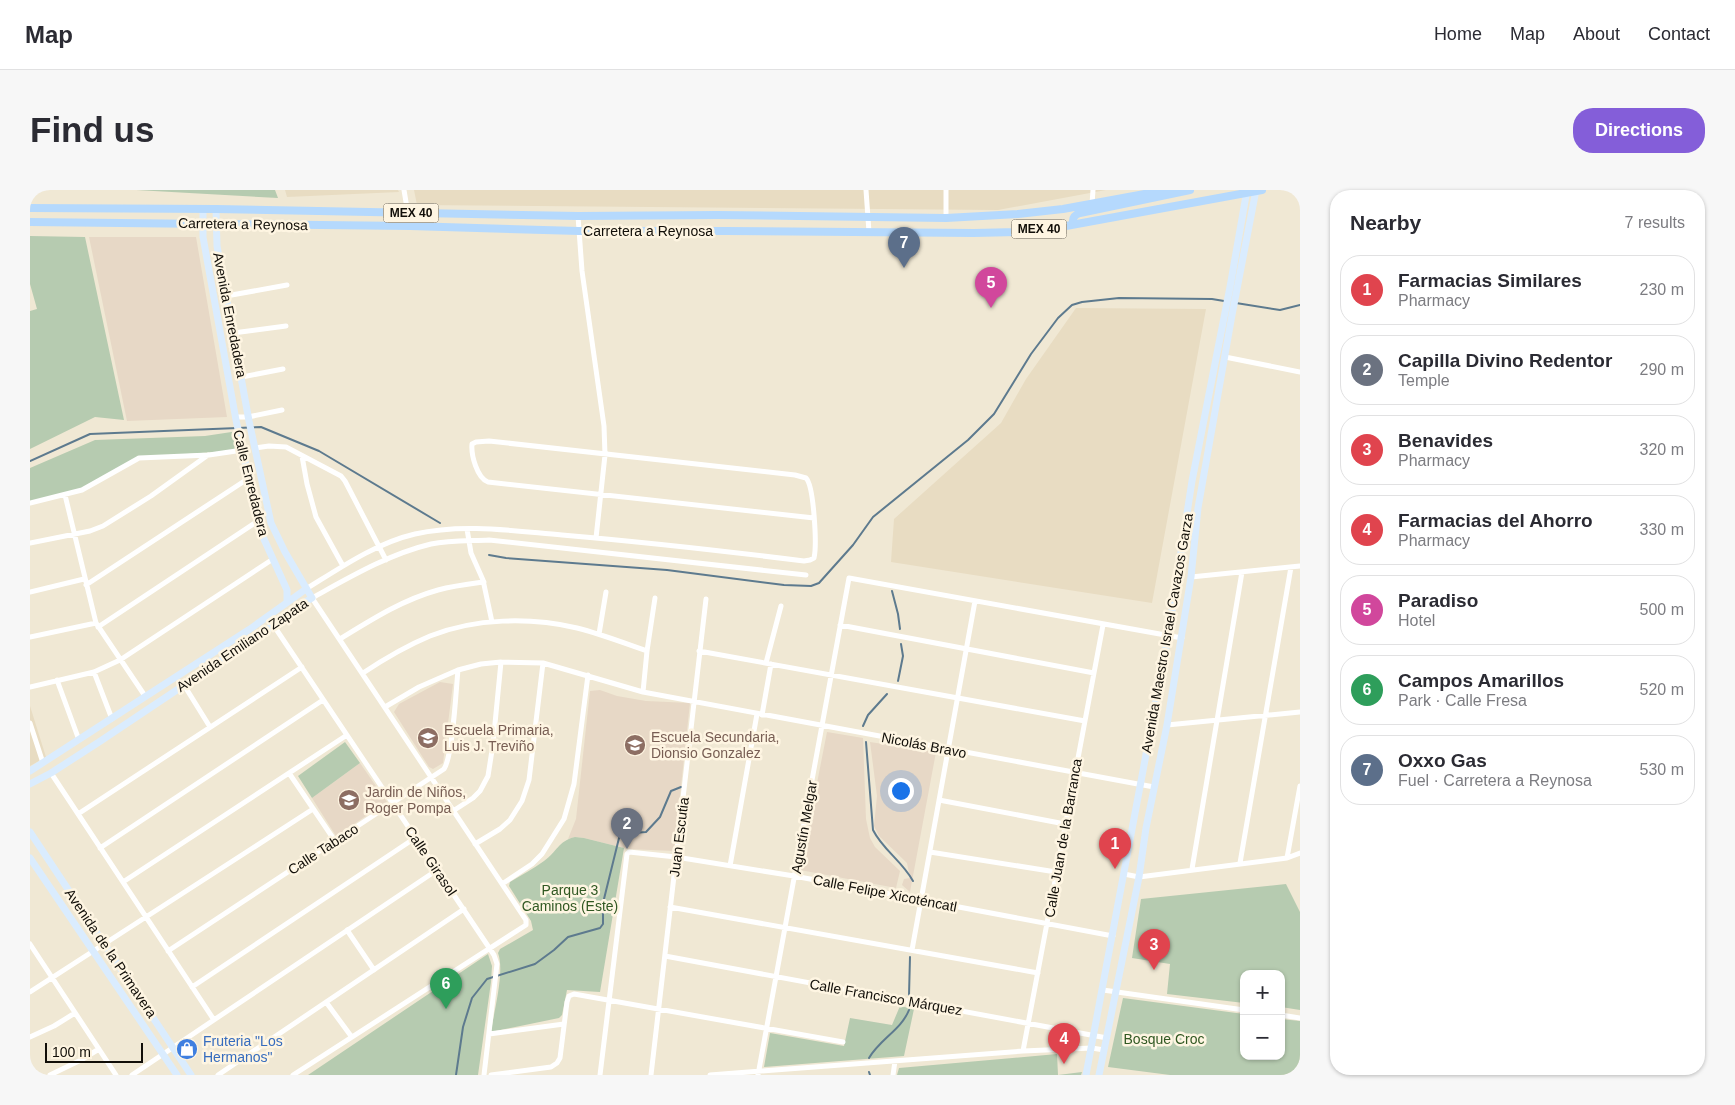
<!DOCTYPE html>
<html lang="en">
<head>
<meta charset="utf-8">
<style>
  body { margin:0; font-family:Arial,sans-serif; background:#f7f7f7; color:#2b2b33 }
  .controls { position:absolute; right:15px; bottom:15px; display:grid; overflow:hidden; border-radius:10px; box-shadow:0 1px 4px #0004 }
  .controls button { width:45px; height:45px; display:grid; place-items:center; padding:0; border:0; border-bottom:1px solid #e1e1e2; background:#fff; color:#2b2b33; font:25px sans-serif }
  .scale { position:absolute; left:15px; bottom:12px; width:98px; box-sizing:border-box; padding-left:5px; border:2px solid #110e08; border-top:0; font-size:14px; line-height:18px; white-space:nowrap; color:#110e08; -webkit-text-stroke:4px #fef5e2; paint-order:stroke }
  .you { position:absolute; left:870px; top:600px; width:18px; height:18px; margin:-12px; border:4px solid #fff; border-radius:50%; background:#1a73e8; box-shadow:0 0 0 8px #1a73e833 }
  .badge { display:grid; place-items:center; width:32px; height:32px; border-radius:50%; background:#845ed9; color:#fff; font-size:16px; font-weight:700 }
  .pin { position:absolute; translate:-50% -41px; filter:drop-shadow(0 1px 2px #0008) }
  .pin::after { content:''; position:absolute; top:26px; width:18px; height:15px; background:inherit; clip-path:polygon(0 0,100% 0,50% 100%) }
  .list { margin:0; padding:0; list-style:none }
  h2 { display:flex; justify-content:space-between; align-items:center; height:65px; margin:0; padding:0 20px; font-size:21px }
  h2 small { font-size:16px; font-weight:400; color:#7c7c81 }
  .list li { display:grid; grid-template-columns:32px 1fr auto; gap:15px; align-items:center; box-sizing:border-box; height:70px; margin:0 10px 10px; padding:0 10px; border:1px solid #e1e1e2; border-radius:20px }
  .list b { display:block; font-size:19px; white-space:nowrap }
  .list p { margin:0; font-size:16px; white-space:nowrap; color:#7c7c81 }
  .list em { font-size:16px; font-style:normal; color:#7c7c81 }
  .map { position:relative; flex:none; width:1270px; height:885px; overflow:hidden; border-radius:20px }
  header { display:flex; align-items:center; gap:30px; box-sizing:border-box; height:70px; padding:0 25px; background:#fff; border-bottom:1px solid #e1e1e2 }
  header strong { font-size:24px }
  nav { display:flex; gap:28px; margin-inline-start:auto; font-size:18px }
  .intro { display:flex; align-items:center; justify-content:space-between; box-sizing:border-box; height:120px; padding:0 30px }
  h1 { margin:0; font-size:35px }
  .button { padding:12px 22px; border-radius:20px; background:#845ed9; color:#fff; font-size:18px; font-weight:700 }
  main { display:flex; gap:30px; padding:0 30px }
  aside { flex:1; background:#fff; border-radius:20px; box-shadow:0 1px 4px #0004 }
  .map>svg:first-child { display:block }
  .built { fill:#e8dcc2 }
  .education { fill:#e7d8c6 }
  .green { fill:#b6cbb0 }
  .lines { fill:none; stroke-linecap:round; stroke-linejoin:round }
  .stream { stroke:#5d7a8e; stroke-width:2 }
  .street { stroke:#fff; stroke-width:5 }
  .secondary { stroke:#daecfe; stroke-width:7 }
  .primary { stroke:#b5d9fd; stroke-width:8 }
  .labels { text-anchor:middle; stroke-width:5; stroke-linejoin:round; paint-order:stroke }
  .shield { fill:#fef5e2; stroke:#585349; stroke-width:1 }
  .shield-label { font-size:12px; font-weight:bold; fill:#110e08 }
  .street-label { font-size:14px; fill:#110e08; stroke:#fef5e2 }
  .education-label { font-size:14px; fill:#785e54; stroke:#fef5e2; text-anchor:start }
  .park-label { font-size:14px; fill:#305822; stroke:#fef5e2 }
  .shop-label { font-size:14px; fill:#366cbe; stroke:#fef5e2; text-anchor:start }
</style>
</head>
<body>
<header>
<strong>Map</strong>
<nav><a>Home</a><a>Map</a><a>About</a><a>Contact</a></nav>
</header>
<div class="intro"><h1>Find us</h1><a class="button">Directions</a></div>
<main>
<div class="map">
<svg width="1270" height="885" viewBox="0 0 1270 885">
  <rect width="100%" height="100%" fill="#f0e8d4"/>
  <path class="built" d="M 255,0 L 368,0 L 369,2 L 257,7 Z
    M 384,0 L 1076,0 L 968,20 L 387,15 Z
    M 1046,118 L 1176,119 L 1122,413 L 861,372 L 864,329 L 971,233 L 996,189 Z
    M 0,516 L 16,567 L 0,576 Z"/>
  <path class="education" d="M 59,47 L 166,47 L 197,227 L 97,231 Z
    M 410,492 L 423,494 L 413,573 L 403,579 L 399,577 L 364,522 L 369,514 Z
    M 570,500 L 587,506 L 616,511 L 660,513 L 644,661 L 598,659 L 554,648 L 545,647 L 538,649 L 546,629 L 560,501 Z
    M 797,542 L 833,548 L 836,629 L 840,648 L 845,657 L 870,681 L 866,698 L 770,680 Z
    M 840,552 L 906,562 L 880,702 L 872,695 L 874,689 L 880,688 L 877,673 L 849,646 L 844,636 L 847,606 Z
    M 330,573 L 357,612 L 306,646 L 282,608 Z"/>
  <path class="green" d="M 106,0 L 245,0 L 248,8 Z
    M 0,46 L 55,47 L 94,230 L 65,227 L 0,259 L 0,121 L 7,119 L 0,94 Z
    M 208,241 L 213,260 L 115,267 L 52,300 L 0,312 L 0,278 L 65,250 L 175,246 Z
    M 315,552 L 330,573 L 282,608 L 268,586 Z
    M 545,647 L 554,648 L 594,658 L 570,802 L 537,800 L 532,825 L 529,828 L 461,842 C 464,821 475,781 468,763 L 470,759 L 503,740 L 501,731 L 479,696 L 480,692 C 491,685 503,679 514,671 C 527,662 528,651 545,647 Z
    M 1256,694 L 1270,722 L 1270,820 L 1251,817 L 1251,784 L 1214,784 L 1214,813 L 1137,804 L 1140,774 L 1102,768 L 1111,709 Z
    M 458,764 L 462,776 L 461,792 L 448,885 L 278,885 Z
    M 1093,808 L 1214,824 L 1214,866 L 1251,866 L 1251,829 L 1270,831 L 1270,885 L 1140,885 L 1078,877 Z
    M 870,816 L 884,819 L 874,866 L 734,877 L 740,843 L 814,856 L 820,828 L 862,835 Z
    M 1027,864 L 1028,885 L 1052,882 L 1051,885 L 867,885 L 869,878 Z"/>
  <g class="lines">
    <path class="stream" d="M 1206,113 L 1250,120 L 1270,115
      M 0,271 L 60,244 L 231,237 L 289,261 L 410,333
      M 459,365 L 476,368 L 637,380 L 754,395 L 781,396 L 789,393 L 823,355 L 843,327 L 938,250 L 964,224 L 1001,164 L 1028,128 L 1042,115 L 1052,112 L 1089,108 L 1182,109 L 1194,111
      M 862,401 L 868,424 L 870,439
      M 868,491 L 873,466 L 871,454
      M 833,536 L 838,525 L 857,504
      M 836,552 L 843,640 C 853,660 872,671 883,691
      M 879,805 L 880,767
      M 839,868 C 850,849 871,840 879,820
      M 839,882 L 840,885
      M 426,885 L 433,837 L 442,808 L 457,789 L 505,774 L 524,760 L 538,747 L 570,738 L 573,734 L 573,713 L 590,644 L 616,642 L 630,627 L 641,601 L 651,597"/>
    <path class="street" d="M 374,0 L 380,36
      M 836,0 L 839,42
      M 1062,14 L 1063,0
      M 548,26 L 552,81 L 574,236 L 575,265 L 566,348
      M 916,28 L 916,0
      M 196,106 L 257,95
      M 203,143 L 256,136
      M 1195,167 L 1270,182
      M 212,187 L 253,179
      M 205,227 L 218,227 L 252,220
      M 225,258 L 239,256 L 256,257 L 311,286 L 315,291 L 356,370
      M 272,266 L 277,294 L 286,327 L 313,376
      M 35,305 L 66,433 L 115,506
      M 0,313 L 52,300 L 109,268 L 179,265 L 213,260
      M 437,339 L 441,363 L 453,390 L 462,432
      M 0,353 L 60,341 L 73,336 L 121,306 L 178,265
      M 1161,387 L 1270,376
      M 56,395 L 219,288
      M 276,399 C 310,378 346,353 385,344 C 433,333 484,341 532,345 C 613,352 694,361 774,371 L 780,370 L 784,368 C 787,355 784,296 776,288 L 765,285 L 459,251 L 446,252 L 442,254 C 441,265 447,288 458,292 L 784,328
      M 0,402 L 54,389
      M 238,427 L 464,765 L 467,774 L 454,885
      M 810,435 L 1064,483
      M 68,437 L 228,331
      M 569,444 L 576,402
      M 0,447 L 66,433
      M 310,449 C 341,430 372,410 408,400 C 423,396 439,394 454,392
      M 669,461 L 1055,531
      M 736,473 L 751,416
      M 64,482 L 82,529
      M 333,483 C 354,469 376,456 400,446 C 445,428 500,427 547,438 C 571,444 594,453 617,461
      M 27,490 L 49,550
      M 154,495 L 180,537
      M 0,497 L 64,482 L 90,470 L 243,369
      M 613,502 L 617,461 L 625,408
      M 355,517 L 389,497 L 428,480 L 451,474 L 471,472 L 513,473 L 613,502 L 1124,597
      M 732,525 L 741,474
      M 0,533 L 13,573
      M 1137,535 L 1270,522
      M 21,583 L 184,830
      M 259,583 L 305,651
      M 909,610 L 1035,634
      M 423,621 L 443,608 L 450,601 L 458,586 L 463,554 L 471,472
      M 48,624 L 272,477
      M 445,654 L 470,639 L 480,630 L 492,611 L 499,590 L 513,473
      M 70,658 L 293,510
      M 900,662 L 1026,682
      M 1257,668 L 1270,596
      M 1210,673 L 1261,377
      M 700,676 L 727,524
      M 1162,679 L 1212,382
      M 1094,684 L 1109,687 L 1257,668 L 1270,663
      M 93,692 L 317,545
      M 472,694 L 502,674 L 512,664 L 534,629 L 544,594 L 558,485
      M 640,717 L 1008,783
      M 317,740 L 344,780
      M 0,754 L 86,885
      M 882,760 L 945,411
      M 138,761 L 414,579 C 423,566 426,499 428,480
      M 635,766 L 1077,848
      M 162,797 L 385,648
      M 1073,800 L 1214,820
      M 0,802 L 283,619
      M 296,812 L 321,846
      M 1251,825 L 1270,828
      M 459,844 L 534,834
      M 0,847 L 24,836 L 45,823
      M 993,861 L 1073,435
      M 20,885 L 51,870 L 69,859
      M 102,885 L 407,680
      M 188,885 L 434,719
      M 263,885 L 496,735 L 496,730 L 282,408 C 320,387 359,364 401,354 C 420,350 440,351 459,350 L 776,385
      M 461,885 L 521,877 L 527,873 L 530,868 L 537,812 L 539,806 L 544,804 L 813,852
      M 570,885 L 597,664 L 599,662 L 646,667 L 764,686 L 1083,746
      M 621,885 L 676,409
      M 680,885 L 993,861 L 1062,858 L 1074,860
      M 728,885 L 819,388 L 1152,448
      M 863,885 L 865,871"/>
    <path class="secondary" d="M 173,19 L 173,47 L 206,230 L 228,331 L 233,347 L 257,400 L 257,412
      M 0,581 L 220,439 L 276,399
      M 0,594 L 21,583 L 69,552 L 244,435 L 270,415 L 282,408 L 255,362 L 241,333 L 219,231 L 187,56 L 186,19
      M 0,642 L 161,885
      M 0,668 L 147,885
      M 1056,885 L 1138,447 L 1162,291 L 1200,97 L 1217,0
      M 1069,885 L 1109,687 L 1116,638 L 1137,535 L 1161,387 L 1168,318 L 1202,125 L 1226,0"/>
    <path class="primary" d="M 0,18 L 186,19 L 548,26 L 687,25 L 916,28 L 988,24 L 1033,19 L 1136,0
      M 0,32 L 380,36 L 549,41 L 696,41 L 944,43 L 987,42 L 1036,36 L 1232,0
      M 1043,34 C 1042,28 1044,25 1050,23 L 1160,0"/>
  </g>
  <defs>
    <g id="school-disc" transform="scale(1.125)"><circle r="9.5" fill="#8d6e63" stroke="#fef5e2"/><path d="M0-5L7-2L0 1L-7-2ZM-4 1L0 2.5L4 1V4Q0 6-4 4Z" fill="#fff"/></g>
    <g id="shop-disc" transform="scale(1.125)"><circle r="9.5" fill="#3f7fe0" stroke="#fef5e2"/><path d="M-5-2.5h2.3a2.7 3.5 0 0 1 5.4 0H5L5.5 6h-11ZM-1.5-2.5h3a1.5 2.3 0 0 0-3 0Z" fill="#fff"/></g>
  </defs>
  <g fill-rule="evenodd">
    <use href="#school-disc" x="398" y="548"/>
    <use href="#school-disc" x="605" y="555"/>
    <use href="#school-disc" x="319" y="610"/>
    <use href="#shop-disc" x="157" y="859"/>
  </g>
  <g class="labels">
    <g class="shield">
      <rect x="353.5" y="13.5" width="55" height="19" rx="4"/>
      <rect x="981.5" y="29.5" width="55" height="19" rx="4"/>
    </g>
    <g class="shield-label">
      <text x="381" y="27">MEX 40</text>
      <text x="1009" y="43">MEX 40</text>
    </g>
    <g class="street-label">
      <text transform="translate(213 34) rotate(1)" y="5">Carretera a Reynosa</text>
      <text x="618" y="46">Carretera a Reynosa</text>
      <text transform="translate(200 125) rotate(79)" y="5">Avenida Enredadera</text>
      <text transform="translate(221 293) rotate(76)" y="5">Calle Enredadera</text>
      <text transform="translate(1137 443) rotate(-80)" y="5">Avenida Maestro Israel Cavazos Garza</text>
      <text transform="translate(212 455) rotate(-34)" y="5">Avenida Emiliano Zapata</text>
      <text transform="translate(894 555) rotate(11)" y="5">Nicolás Bravo</text>
      <text transform="translate(774 637) rotate(-80)" y="5">Agustín Melgar</text>
      <text transform="translate(649 647) rotate(-83)" y="5">Juan Escutia</text>
      <text transform="translate(1033 648) rotate(-80)" y="5">Calle Juan de la Barranca</text>
      <text transform="translate(293 659) rotate(-33)" y="5">Calle Tabaco</text>
      <text transform="translate(401 671) rotate(56)" y="5">Calle Girasol</text>
      <text transform="translate(855 703) rotate(11)" y="5">Calle Felipe Xicoténcatl</text>
      <text transform="translate(81 763) rotate(56)" y="5">Avenida de la Primavera</text>
      <text transform="translate(856 807) rotate(10)" y="5">Calle Francisco Márquez</text>
    </g>
    <g class="education-label">
      <text x="414" y="545">Escuela Primaria,<tspan x="414" dy="16">Luis J. Treviño</tspan></text>
      <text x="621" y="552">Escuela Secundaria,<tspan x="621" dy="16">Dionsio Gonzalez</tspan></text>
      <text x="335" y="607">Jardin de Niños,<tspan x="335" dy="16">Roger Pompa</tspan></text>
    </g>
    <g class="park-label">
      <text x="540" y="705">Parque 3<tspan x="540" dy="16">Caminos (Este)</tspan></text>
      <text x="1134" y="854">Bosque Croc</text>
    </g>
    <g class="shop-label">
      <text x="173" y="856">Fruteria "Los<tspan x="173" dy="16">Hermanos"</tspan></text>
    </g>
  </g>
</svg>
<div class="controls">
<button>+</button>
<button>−</button>
</div>
<div class="scale">100 m</div>
<div class="you"></div>
<div class="pin badge" style="left:1085px;top:679px;background:#e0444e">1</div>
<div class="pin badge" style="left:597px;top:659px;background:#6b7280">2</div>
<div class="pin badge" style="left:1124px;top:780px;background:#e0444e">3</div>
<div class="pin badge" style="left:1034px;top:874px;background:#e0444e">4</div>
<div class="pin badge" style="left:961px;top:118px;background:#d1479c">5</div>
<div class="pin badge" style="left:416px;top:819px;background:#2e9e5b">6</div>
<div class="pin badge" style="left:874px;top:78px;background:#5c6f8a">7</div>
</div>
<aside>
<h2>Nearby<small>7 results</small></h2>
<ul class="list">
<li><span class="badge" style="background:#e0444e">1</span><div><b>Farmacias Similares</b><p>Pharmacy</p></div><em>230 m</em></li>
<li><span class="badge" style="background:#6b7280">2</span><div><b>Capilla Divino Redentor</b><p>Temple</p></div><em>290 m</em></li>
<li><span class="badge" style="background:#e0444e">3</span><div><b>Benavides</b><p>Pharmacy</p></div><em>320 m</em></li>
<li><span class="badge" style="background:#e0444e">4</span><div><b>Farmacias del Ahorro</b><p>Pharmacy</p></div><em>330 m</em></li>
<li><span class="badge" style="background:#d1479c">5</span><div><b>Paradiso</b><p>Hotel</p></div><em>500 m</em></li>
<li><span class="badge" style="background:#2e9e5b">6</span><div><b>Campos Amarillos</b><p>Park · Calle Fresa</p></div><em>520 m</em></li>
<li><span class="badge" style="background:#5c6f8a">7</span><div><b>Oxxo Gas</b><p>Fuel · Carretera a Reynosa</p></div><em>530 m</em></li>
</ul>
</aside>
</main>
</body>
</html>
